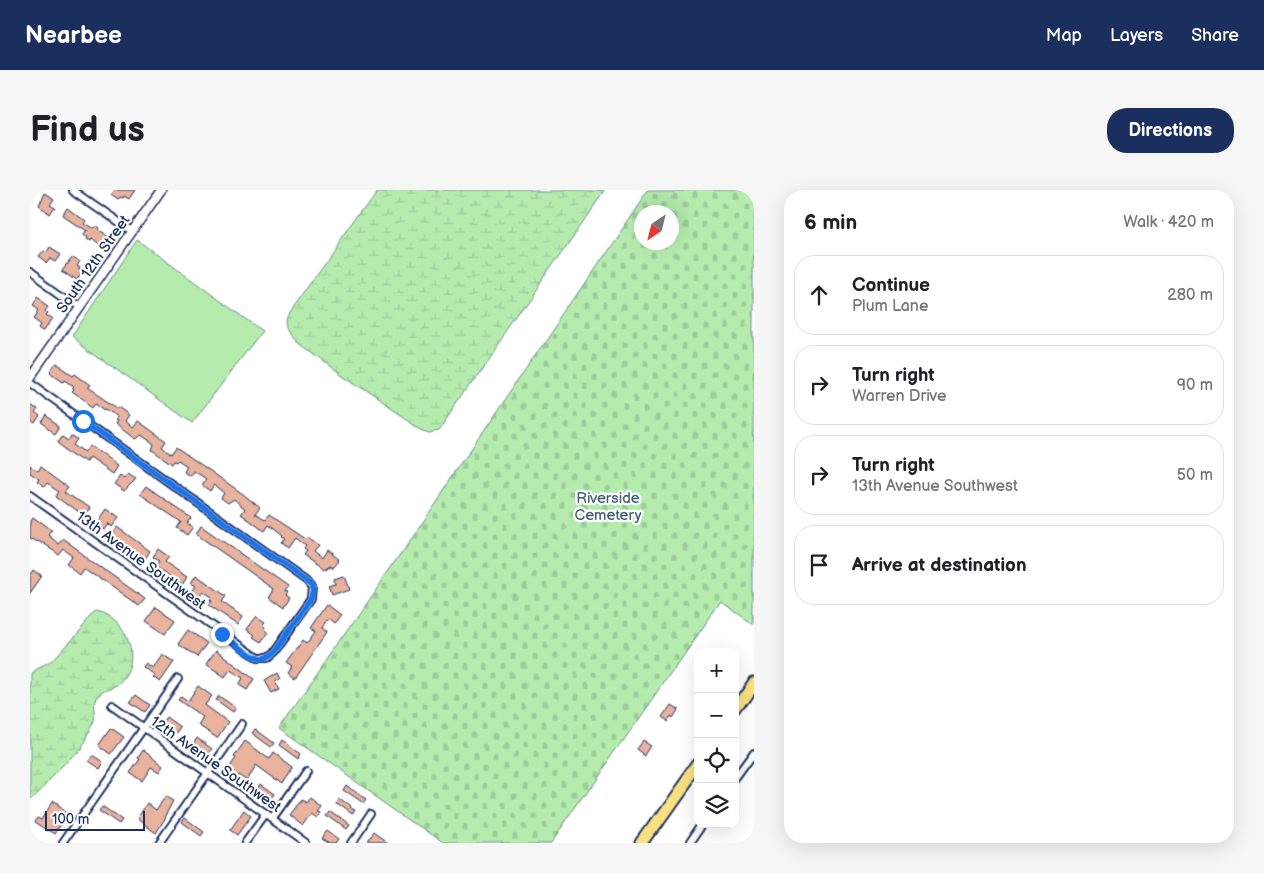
<!DOCTYPE html>
<html lang="en">
<head>
<meta charset="utf-8">
<style>
  body { margin:0; font-family:"Balsamiq Sans",sans-serif; background:#f6f6f6; color:#202124 }
  .controls { position:absolute; right:15px; bottom:15px; display:grid; overflow:hidden; border-radius:10px; box-shadow:0 5px 20px #0002 }
  .controls button { width:45px; height:45px; display:grid; place-items:center; padding:0; border:0; border-bottom:1px solid #e0e0e0; background:#fff; color:#202124; font:25px sans-serif }
  .compass { position:absolute; left:604px; top:15px; width:45px; height:45px; border-radius:50%; background:#fff; box-shadow:0 5px 20px #0002; rotate:215deg }
  .scale { position:absolute; left:15px; bottom:12px; width:100px; box-sizing:border-box; padding-left:5px; border:2px solid #1b2f5e; border-top:0; font-size:14px; line-height:18px; white-space:nowrap; color:#1b2f5e; -webkit-text-stroke:4px #fff; paint-order:stroke }
  .stop { position:absolute; width:15px; height:15px; margin:-11px; border:4px solid #1a73e8; border-radius:50%; background:#fff }
  .stop.end { background:#1a73e8; border-color:#fff; box-shadow:0 1px 5px #0008 }
  .list { margin:0; padding:0; list-style:none }
  h2 { display:flex; justify-content:space-between; align-items:center; height:65px; margin:0; padding:0 20px; font-size:21px }
  h2 small { font-size:16px; font-weight:400; color:#757577 }
  .list li { display:grid; grid-template-columns:32px 1fr auto; gap:15px; align-items:center; box-sizing:border-box; height:80px; margin:0 10px 10px; padding:0 10px; border:1px solid #e0e0e0; border-radius:20px }
  .list b { display:block; font-size:19px; white-space:nowrap }
  .list p { margin:0; font-size:16px; white-space:nowrap; color:#757577 }
  .list em { font-size:16px; font-style:normal; color:#757577 }
  .icon { flex:none; width:28px; height:28px; fill:none; stroke:currentColor; stroke-width:2; stroke-linecap:round; stroke-linejoin:round }
  .map { position:relative; flex:none; width:724px; height:653px; overflow:hidden; border-radius:20px }
  header { display:flex; align-items:center; gap:30px; box-sizing:border-box; height:70px; padding:0 25px; background:#1b2f5e; color:#fff }
  header strong { font-size:24px }
  nav { display:flex; gap:28px; margin-inline-start:auto; font-size:18px }
  .intro { display:flex; align-items:center; justify-content:space-between; box-sizing:border-box; height:120px; padding:0 30px }
  h1 { margin:0; font-size:35px }
  .button { padding:12px 22px; border-radius:20px; background:#1b2f5e; color:#fff; font-size:18px; font-weight:700 }
  main { display:flex; gap:30px; padding:0 30px }
  aside { flex:1; background:#fff; border-radius:20px; box-shadow:0 5px 20px #0002 }
  .map>svg:first-child { display:block }
  .wetland { fill:url(#wetland-marsh); stroke:#688e86 }
  .cemetery { fill:url(#cemetery-stones); stroke:#688e86; fill-rule:evenodd }
  .park { fill:#b5ecae; stroke:#688e86 }
  .building { fill:#e8b29d; stroke:#1b2f5e }
  .lines { fill:none; stroke-linecap:round; stroke-linejoin:round }
  .minor-casing { stroke:#1b2f5e; stroke-width:10 }
  .tertiary-casing { stroke:#1b2f5e; stroke-width:11 }
  .trunk-casing { stroke:#1b2f5e; stroke-width:15 }
  .minor { stroke:#fff; stroke-width:6 }
  .tertiary { stroke:#fff; stroke-width:8 }
  .trunk { stroke:#f9e181; stroke-width:11 }
  .route { stroke:#1a73e8; stroke-width:6 }
  .labels { text-anchor:middle; stroke-width:4.5; stroke-linejoin:round; paint-order:stroke }
  .street-label { font-size:15px; fill:#1b2f5e; stroke:#fff }
  .park-label { font-size:15px; fill:#425e72; stroke:#fff }
</style>
</head>
<body>
<header>
<strong>Nearbee</strong>
<nav><a>Map</a><a>Layers</a><a>Share</a></nav>
</header>
<div class="intro"><h1>Find us</h1><a class="button">Directions</a></div>
<main>
<div class="map">
<svg width="724" height="653" viewBox="0 0 724 653">
  <defs>
    <pattern id="wetland-marsh" width="20" height="14" patternUnits="userSpaceOnUse" patternTransform="scale(1.25)"><rect width="20" height="14" fill="#b5ecae"/><path d="M1 5h8M5 5V1M11 12h8M15 12V8" fill="none" stroke="#9bcb98"/></pattern>
    <pattern id="cemetery-stones" width="16" height="16" patternUnits="userSpaceOnUse" patternTransform="scale(1.25)"><rect width="16" height="16" fill="#b5ecae"/><path d="M2 7V4a2 2 0 0 1 4 0v3zM10 15v-3a2 2 0 0 1 4 0v3z" fill="#9bcb98"/></pattern>
  </defs>
  <rect width="100%" height="100%" fill="#fff"/>
  <filter id="ink" filterUnits="userSpaceOnUse"><feTurbulence type="fractalNoise" baseFrequency=".02" numOctaves="2"/><feDisplacementMap in="SourceGraphic" scale="10" xChannelSelector="R" yChannelSelector="G"/><feConvolveMatrix kernelMatrix="1 2 1 2 8 2 1 2 1" color-interpolation-filters="sRGB"/></filter>
  <g filter="url(#ink)">
    <path class="wetland" d="M 347,0 L 576,0 L 409,240 L 400,242 L 392,239 L 310,184 L 269,153 L 257,138 L 256,131 L 259,123 Z
      M 68,422 C 97,430 113,469 90,492 C 83,500 72,497 66,508 C 62,517 68,526 64,534 C 51,561 21,590 0,610 L 0,483 L 20,473 L 65,423 Z"/>
    <path class="cemetery" d="M 618,0 L 724,0 L 724,435 L 690,410 L 521,653 L 413,653 L 249,538 L 362,376 ZM 612,22 L 642,22 L 642,52 L 612,52 Z"/>
    <path class="park" d="M 107,50 L 232,141 L 162,233 L 42,147 Z"/>
    <path class="building" d="M 85,0 L 105,0 L 99,9 L 94,6 L 93,8 L 90,7 L 88,10 L 81,5 Z
      M 15,2 L 24,7 L 20,13 L 25,16 L 20,24 L 9,16 Z
      M 38,17 L 54,29 L 52,32 L 62,38 L 64,35 L 68,38 L 67,40 L 79,48 L 71,59 L 60,50 L 59,52 L 55,49 L 56,47 L 52,44 L 55,40 L 33,25 Z
      M 19,57 L 30,64 L 25,71 L 20,68 L 16,73 L 8,67 L 13,61 L 15,63 Z
      M 43,66 L 50,71 L 47,76 L 50,78 L 49,80 L 52,82 L 47,89 L 33,79 Z
      M 8,108 L 20,116 L 17,120 L 19,122 L 17,124 L 23,128 L 15,140 L 10,136 L 12,133 L 4,127 L 9,120 L 3,116 Z
      M 27,175 L 43,186 L 45,184 L 60,195 L 57,198 L 87,218 L 88,217 L 99,225 L 95,231 L 103,237 L 108,231 L 136,251 L 132,257 L 141,264 L 146,257 L 213,304 L 230,318 L 225,324 L 235,330 L 239,325 L 275,349 L 277,347 L 288,355 L 283,361 L 292,368 L 297,360 L 310,370 L 304,377 L 300,375 L 294,379 L 273,365 L 276,361 L 273,359 L 275,356 L 265,348 L 258,358 L 251,353 L 254,349 L 251,347 L 252,346 L 238,335 L 234,341 L 211,324 L 215,319 L 204,309 L 198,313 L 191,308 L 194,303 L 184,295 L 180,301 L 172,295 L 176,289 L 164,281 L 161,286 L 154,282 L 157,276 L 148,270 L 146,272 L 144,271 L 142,274 L 122,260 L 124,254 L 120,251 L 111,245 L 105,249 L 85,234 L 87,231 L 85,230 L 87,227 L 76,219 L 75,220 L 66,214 L 63,218 L 42,203 L 44,201 L 42,199 L 44,197 L 35,191 L 34,193 L 21,184 Z
      M 0,214 L 7,219 L 4,223 L 9,227 L 4,235 L 0,232 Z
      M 16,226 L 31,236 L 26,244 L 11,234 Z
      M 42,243 L 49,248 L 45,254 L 56,262 L 60,256 L 87,276 L 82,284 L 59,268 L 56,272 L 28,251 L 33,244 L 39,248 Z
      M 10,274 L 40,296 L 36,301 L 59,317 L 53,325 L 26,305 L 30,300 L 18,292 L 14,297 L 7,292 L 9,289 L 0,283 L 0,275 L 7,280 Z
      M 98,284 L 106,289 L 94,301 L 84,294 L 90,286 L 94,289 Z
      M 116,296 L 161,328 L 157,333 L 163,337 L 157,345 L 147,338 L 151,332 L 110,304 Z
      M 75,319 L 88,328 L 81,337 L 77,333 L 73,339 L 65,333 Z
      M 2,328 L 21,342 L 17,347 L 28,356 L 33,350 L 115,409 L 109,416 L 54,377 L 50,383 L 39,375 L 44,368 L 33,360 L 28,366 L 0,348 L 0,331 Z
      M 171,336 L 258,397 L 255,401 L 257,402 L 255,405 L 259,408 L 253,417 L 239,407 L 244,399 L 166,344 Z
      M 87,337 L 120,361 L 115,369 L 81,345 Z
      M 128,359 L 139,367 L 135,372 L 157,387 L 152,395 L 125,376 L 129,371 L 123,367 Z
      M 4,380 L 12,386 L 0,403 L 0,386 Z
      M 166,385 L 196,406 L 192,412 L 213,427 L 208,435 L 179,415 L 182,411 L 180,410 L 182,407 L 173,401 L 168,408 L 161,403 L 166,396 L 161,393 Z
      M 314,385 L 319,399 L 302,405 L 299,396 L 306,394 L 305,388 Z
      M 297,415 L 310,425 L 304,434 L 298,429 L 292,438 L 297,442 L 265,488 L 258,483 L 262,477 L 256,473 L 273,450 L 277,453 L 286,441 L 281,438 Z
      M 126,417 L 145,430 L 135,444 L 116,431 Z
      M 227,426 L 236,432 L 233,435 L 236,437 L 235,439 L 238,442 L 231,452 L 223,447 L 225,445 L 217,439 Z
      M 158,440 L 177,453 L 167,467 L 148,454 Z
      M 186,460 L 224,489 L 217,500 L 209,495 L 213,488 L 200,480 L 195,487 L 176,474 Z
      M 132,464 L 144,472 L 130,492 L 123,487 L 125,485 L 113,477 L 116,473 L 123,478 Z
      M 247,483 L 250,489 L 245,492 L 249,499 L 241,503 L 234,491 Z
      M 168,496 L 182,506 L 175,515 L 198,532 L 187,548 L 168,535 L 173,527 L 148,510 L 151,506 L 158,511 Z
      M 106,505 L 120,515 L 115,522 L 100,512 Z
      M 189,506 L 206,518 L 203,522 L 186,510 Z
      M 640,514 L 648,519 L 643,527 L 641,525 L 637,531 L 631,527 Z
      M 136,527 L 150,537 L 145,544 L 131,534 Z
      M 81,538 L 94,547 L 81,564 L 69,555 Z
      M 225,539 L 244,553 L 241,557 L 222,543 Z
      M 167,548 L 182,559 L 176,566 L 162,556 Z
      M 252,550 L 271,564 L 268,569 L 249,555 Z
      M 215,551 L 239,569 L 243,563 L 262,577 L 252,594 L 226,575 L 217,591 L 208,585 L 206,588 L 197,581 L 206,568 L 204,567 Z
      M 614,552 L 622,557 L 616,566 L 608,560 Z
      M 113,560 L 133,576 L 129,582 L 121,577 L 112,591 L 100,583 L 110,569 L 108,568 Z
      M 61,564 L 72,571 L 68,578 L 56,570 Z
      M 231,594 L 245,604 L 240,611 L 226,602 Z
      M 317,596 L 336,610 L 333,614 L 314,601 Z
      M 136,606 L 143,611 L 135,626 L 136,627 L 126,643 L 107,629 L 117,613 L 126,620 Z
      M 280,607 L 292,616 L 288,621 L 291,622 L 288,627 L 282,623 L 273,636 L 259,625 L 271,609 L 276,612 Z
      M 309,609 L 326,622 L 323,626 L 307,614 Z
      M 22,614 L 36,624 L 31,631 L 33,633 L 26,643 L 6,630 L 9,626 L 13,628 Z
      M 72,616 L 92,630 L 89,634 L 69,620 Z
      M 214,620 L 221,626 L 207,645 L 200,640 Z
      M 300,622 L 319,636 L 316,640 L 297,626 Z
      M 155,628 L 174,642 L 171,646 L 152,632 Z
      M 298,641 L 309,649 L 306,653 L 300,653 L 292,648 Z
      M 344,643 L 358,653 L 336,653 Z"/>
    <g class="lines">
      <g class="minor-casing">
        <path id="minor" d="M 43,0 L 102,41
          M 0,82 L 49,117
          M 0,193 L 277,391 L 282,397 L 281,409 L 243,463 L 237,468 L 228,468 L 0,306
          M 82,515 L 276,653
          M 705,588 L 724,562
          M 242,629 L 276,581
          M 33,653 L 148,489
          M 129,653 L 212,534
          M 215,653 L 236,624
          M 321,653 L 341,624
          M 660,653 L 673,634"/>
      </g>
      <g class="tertiary-casing">
        <path id="tertiary" d="M 0,188 L 131,0"/>
      </g>
      <g class="trunk-casing">
        <path id="trunk" d="M 705,520 L 724,493
          M 612,653 L 668,574"/>
      </g>
      <use href="#minor" class="minor"/>
      <use href="#tertiary" class="tertiary"/>
      <use href="#trunk" class="trunk"/>
    </g>
  </g>
  <g class="lines" filter="url(#ink)">
    <path class="route" d="M 53,231 L 281,394 L 283,401 L 281,409 L 243,463 C 239,466 236,469 232,469 C 222,469 201,450 192,444"/>
  </g>
  <g class="labels">
    <g class="street-label">
      <text transform="translate(63 74) rotate(-55)" y="5">South 12th Street</text>
      <text transform="translate(111 370) rotate(36)" y="5">13th Avenue Southwest</text>
      <text transform="translate(186 574) rotate(35)" y="5">12th Avenue Southwest</text>
    </g>
    <g class="park-label">
      <text x="578" y="313">Riverside<tspan x="578" dy="17">Cemetery</tspan></text>
    </g>
  </g>
</svg>
<div class="controls">
<button>+</button>
<button>−</button>
<button><svg class="icon" aria-label="locate" viewBox="0 0 24 24"><circle cx="12" cy="12" r="6"/><path d="M12 2v4M12 18v4M2 12h4M18 12h4"/></svg></button>
<button><svg class="icon" aria-label="layers" viewBox="0 0 24 24"><path d="M12 4l9 5-9 5-9-5zM3 14l9 5 9-5"/></svg></button>
</div>
<svg class="compass" viewBox="-18 -18 36 36"><path d="M0-13l5 13h-10z" fill="#e53935"/><path d="M0 13l5-13h-10z" fill="#757577"/></svg>
<div class="scale">100 m</div>
<div class="stop" style="left:53px;top:231px"></div>
<div class="stop end" style="left:192px;top:444px"></div>
</div>
<aside>
<h2>6 min<small>Walk · 420 m</small></h2>
<ul class="list">
<li><svg class="icon" aria-label="ahead" viewBox="0 0 24 24"><path d="M12 20V5M6 11l6-6 6 6"/></svg><div><b>Continue</b><p>Plum Lane</p></div><em>280 m</em></li>
<li><svg class="icon" aria-label="right" viewBox="0 0 24 24"><path d="M7 20v-9h11M14 6l5 5-5 5"/></svg><div><b>Turn right</b><p>Warren Drive</p></div><em>90 m</em></li>
<li><svg class="icon" aria-label="right" viewBox="0 0 24 24"><path d="M7 20v-9h11M14 6l5 5-5 5"/></svg><div><b>Turn right</b><p>13th Avenue Southwest</p></div><em>50 m</em></li>
<li><svg class="icon" aria-label="arrive" viewBox="0 0 24 24"><path d="M6 21V4h12l-3 4 3 4H6"/></svg><div><b>Arrive at destination</b></div></li>
</ul>
</aside>
</main>
</body>
</html>
